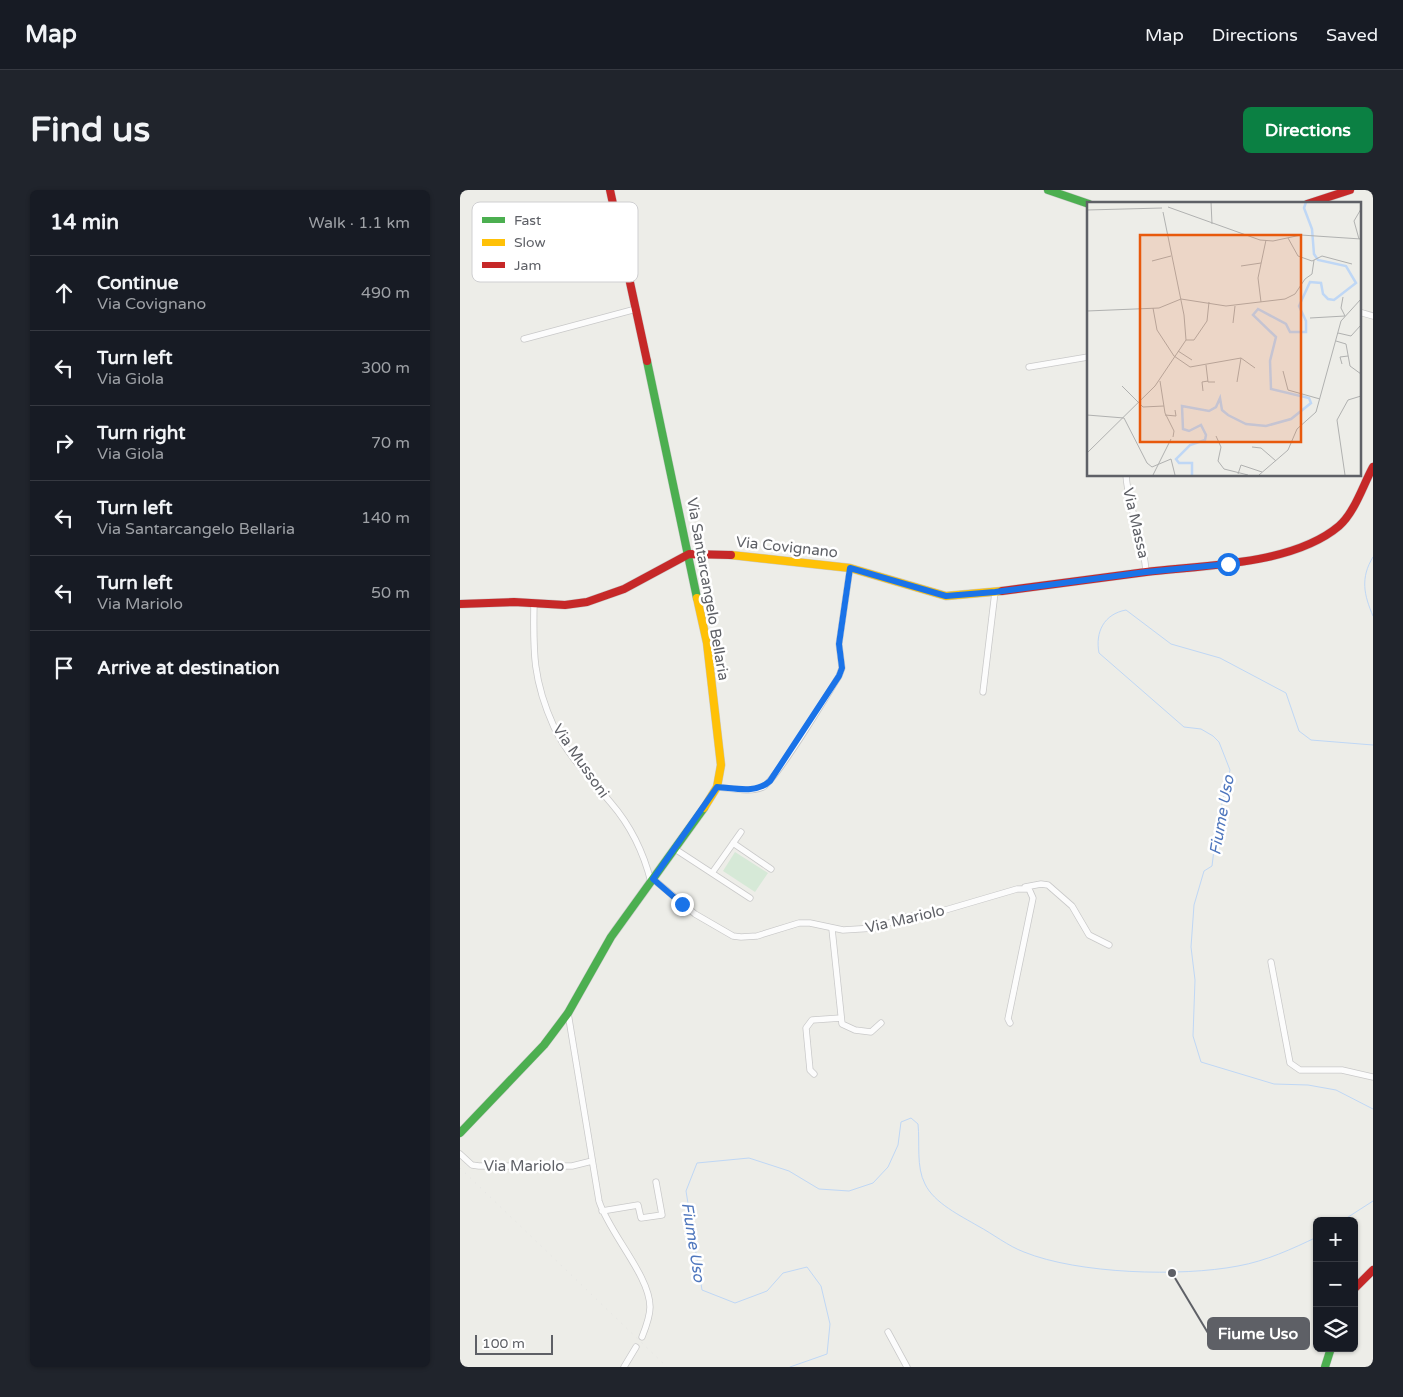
<!DOCTYPE html>
<html lang="en">
<head>
<meta charset="utf-8">
<style>
  body { margin:0; font-family:"Varela Round",sans-serif; background:#20242c; color:#f1f3f6 }
  .controls { position:absolute; right:15px; bottom:15px; display:grid; overflow:hidden; border-radius:8px; box-shadow:0 1px 4px #0004 }
  .controls button { width:45px; height:45px; display:grid; place-items:center; padding:0; border:0; border-bottom:1px solid #363941; background:#171b24; color:#f1f3f6; font:25px sans-serif }
  .scale { position:absolute; left:15px; bottom:12px; width:78px; box-sizing:border-box; padding-left:5px; border:2px solid #5e6066; border-top:0; font-size:14px; line-height:18px; white-space:nowrap; color:#5e6066; -webkit-text-stroke:4px #fff; paint-order:stroke }
  .stop { position:absolute; width:15px; height:15px; margin:-11px; border:4px solid #1a73e8; border-radius:50%; background:#fff }
  .stop.end { background:#1a73e8; border-color:#fff; box-shadow:0 1px 5px #0008 }
  .list { margin:0; padding:0; list-style:none }
  h2 { display:flex; justify-content:space-between; align-items:center; height:65px; margin:0; padding:0 20px; font-size:21px }
  h2 small { font-size:16px; font-weight:400; color:#9ea1a6 }
  .list li { display:grid; grid-template-columns:32px 1fr auto; gap:15px; align-items:center; box-sizing:border-box; height:75px; padding:0 20px; border-top:1px solid #363941 }
  .list b { display:block; font-size:19px; white-space:nowrap }
  .list p { margin:0; font-size:16px; white-space:nowrap; color:#9ea1a6 }
  .list em { font-size:16px; font-style:normal; color:#9ea1a6 }
  .icon { flex:none; width:28px; height:28px; fill:none; stroke:currentColor; stroke-width:2; stroke-linecap:round; stroke-linejoin:round }
  .map { position:relative; flex:none; width:913px; height:1177px; overflow:hidden; border-radius:8px }
  header { display:flex; align-items:center; gap:30px; box-sizing:border-box; height:70px; padding:0 25px; background:#171b24; border-bottom:1px solid #363941 }
  header strong { font-size:24px }
  nav { display:flex; gap:28px; margin-inline-start:auto; font-size:18px }
  .intro { display:flex; align-items:center; justify-content:space-between; box-sizing:border-box; height:120px; padding:0 30px }
  h1 { margin:0; font-size:35px }
  .button { padding:12px 22px; border-radius:8px; background:#0b8043; color:#fff; font-size:18px; font-weight:700 }
  main { display:flex; gap:30px; padding:0 30px }
  aside { flex:1; background:#171b24; border-radius:8px; box-shadow:0 1px 4px #0004 }
  .map>svg:first-child { display:block }
  .green { fill:#d6e9d7 }
  .lines { fill:none; stroke-linecap:round; stroke-linejoin:round }
  .stream { stroke:#bfd7f5; stroke-width:1 }
  .street-casing { stroke:#c9c9c9; stroke-width:7 }
  .fast-casing { stroke:#cacaca; stroke-width:9 }
  .slow-casing { stroke:#cacaca; stroke-width:9 }
  .jam-casing { stroke:#cacaca; stroke-width:9 }
  .street { stroke:#fcfcfc; stroke-width:5.5 }
  .fast { stroke:#4caf50; stroke-width:8 }
  .slow { stroke:#ffc107; stroke-width:8 }
  .jam { stroke:#c62828; stroke-width:8 }
  .rail { stroke:#e4e4e3; stroke-width:1; stroke-dasharray:1 6; stroke-linecap:butt }
  .route { stroke:#1a73e8; stroke-width:6 }
  .labels { text-anchor:middle; stroke-width:5; stroke-linejoin:round; paint-order:stroke }
  .street-label { font-size:15px; fill:#5e6066; stroke:#fff }
  .water-label { font-size:16px; font-style:italic; fill:#4e76bd; stroke:#fff }
  .inset-river { fill:none; stroke:#bfd7f5; stroke-width:2.5 }
  .inset-road { fill:none; stroke:#b0b1b0; stroke-width:1 }
  .view { fill:#e8590c; fill-opacity:0.15; stroke:#e8590c; stroke-width:2.5 }
  .inset-edge { fill:none; stroke:#5e6066; stroke-width:2.5 }
  .key { fill:#fff; stroke:#cfcfd1; stroke-width:1 }
  .key-label { font-size:14px; fill:#5e6066 }
  .leader { fill:none; stroke:#5e6066; stroke-width:2 }
  .callout-dot { fill:#5e6066; stroke:#fff; stroke-width:2 }
  .callout { fill:#5e6066; stroke:#5e6066; stroke-width:2 }
  .callout-label { font-size:16px; text-anchor:middle; font-weight:bold; fill:#fff }
</style>
</head>
<body>
<header>
<strong>Map</strong>
<nav><a>Map</a><a>Directions</a><a>Saved</a></nav>
</header>
<div class="intro"><h1>Find us</h1><a class="button">Directions</a></div>
<main>
<aside>
<h2>14 min<small>Walk · 1.1 km</small></h2>
<ul class="list">
<li><svg class="icon" aria-label="ahead" viewBox="0 0 24 24"><path d="M12 20V5M6 11l6-6 6 6"/></svg><div><b>Continue</b><p>Via Covignano</p></div><em>490 m</em></li>
<li><svg class="icon" aria-label="left" viewBox="0 0 24 24"><path d="M17 20v-9H6M10 6l-5 5 5 5"/></svg><div><b>Turn left</b><p>Via Giola</p></div><em>300 m</em></li>
<li><svg class="icon" aria-label="right" viewBox="0 0 24 24"><path d="M7 20v-9h11M14 6l5 5-5 5"/></svg><div><b>Turn right</b><p>Via Giola</p></div><em>70 m</em></li>
<li><svg class="icon" aria-label="left" viewBox="0 0 24 24"><path d="M17 20v-9H6M10 6l-5 5 5 5"/></svg><div><b>Turn left</b><p>Via Santarcangelo Bellaria</p></div><em>140 m</em></li>
<li><svg class="icon" aria-label="left" viewBox="0 0 24 24"><path d="M17 20v-9H6M10 6l-5 5 5 5"/></svg><div><b>Turn left</b><p>Via Mariolo</p></div><em>50 m</em></li>
<li><svg class="icon" aria-label="arrive" viewBox="0 0 24 24"><path d="M6 21V4h12l-3 4 3 4H6"/></svg><div><b>Arrive at destination</b></div></li>
</ul>
</aside>
<div class="map">
<svg width="913" height="1177" viewBox="0 0 913 1177">
  <rect width="100%" height="100%" fill="#edede8"/>
  <path class="green" d="M 275,662 L 308,683 L 295,702 L 263,681 Z"/>
  <g class="lines">
    <path class="stream" d="M 913,367 C 900,388 904,405 913,426
      M 913,555 L 851,550 L 839,541 L 826,503 L 760,468 L 711,454 L 666,420 C 644,424 635,442 639,463 L 724,537 L 741,539 L 753,546 L 759,552 L 770,580 L 757,635 L 752,676 L 744,681 L 734,715 L 731,757 L 735,790 L 733,846 L 741,872 L 814,894 L 848,895 L 876,900 L 913,919
      M 882,1031 L 913,1011
      M 330,1177 L 367,1164 L 370,1134 L 361,1096 L 347,1077 L 323,1083 L 307,1101 L 275,1113 L 242,1100 L 226,1001 L 237,973 L 289,968 L 329,981 L 359,999 L 389,1001 L 413,993 L 428,977 L 438,955 L 441,932 L 451,928 L 458,934 C 460,953 456,977 465,994 C 474,1013 501,1026 518,1036 C 533,1044 548,1056 564,1062 C 618,1084 721,1087 778,1076 C 806,1071 832,1059 857,1047"/>
    <g class="street-casing">
      <path id="street" d="M 899,122 L 913,126
        M 64,149 L 176,119
        M 569,177 L 628,167
        M 666,285 C 668,318 684,348 686,382
        M 74,413 C 73,462 73,491 94,537 C 107,565 132,590 151,613 C 170,635 184,664 191,692
        M 523,502 L 535,402
        M 257,597 C 270,598 291,603 303,597 C 317,589 367,505 379,486 L 382,478 L 379,454 L 390,378
        M 273,653 L 311,679
        M 215,659 L 290,708
        M 252,683 L 281,642
        M 193,689 L 235,724 L 273,746 L 281,747 L 297,746 L 339,733 L 350,733 L 383,740 L 415,738 L 446,727 L 482,721 L 557,699 L 569,699 L 573,708 L 548,829 L 550,833
        M 565,697 L 581,694 L 588,695 L 612,716 L 629,745 L 649,755
        M 372,739 L 382,834 L 395,840 L 411,842 L 421,833
        M 811,772 L 830,873 L 840,880 L 882,880 L 913,887
        M 108,823 L 139,1011 C 149,1043 190,1086 190,1117 C 190,1127 186,1137 182,1147
        M 354,884 L 350,880 L 346,838 L 352,830 L 381,828
        M 0,964 L 12,975 L 19,976 L 112,976 L 132,971
        M 142,1021 L 178,1015 L 181,1028 L 202,1025 L 196,992
        M 428,1142 L 447,1177
        M 164,1177 L 176,1157"/>
    </g>
    <g class="fast-casing">
      <path id="fast" d="M 588,0 L 629,14
        M 187,171 L 237,408
        M 0,943 L 84,855 L 108,823 L 151,747 L 244,618
        M 865,1177 L 871,1158"/>
    </g>
    <g class="slow-casing">
      <path id="slow" d="M 271,365 L 390,378 L 486,406 L 542,401
        M 237,408 L 247,453 L 261,575 L 257,597 L 244,618"/>
    </g>
    <g class="jam-casing">
      <path id="jam" d="M 150,0 L 187,171
        M 847,14 L 890,0
        M 542,401 C 590,395 638,388 686,382 C 744,375 833,375 879,336 C 895,322 903,295 913,277
        M 0,414 L 54,412 L 105,415 L 127,412 L 164,399 L 229,364 L 271,365
        M 894,1099 L 913,1080"/>
    </g>
    <use href="#street" class="street"/>
    <use href="#fast" class="fast"/>
    <use href="#slow" class="slow"/>
    <use href="#jam" class="jam"/>
    <path class="rail" d="M 0,978 L 207,1177"/>
  </g>
  <g class="lines">
    <path class="route" d="M 222,714 L 193,689 L 257,597 C 275,598 296,604 310,591 L 379,486 L 382,478 L 379,454 L 390,378 L 486,406 L 535,402 L 686,382 L 768,374"/>
  </g>
  <g class="labels">
    <g class="street-label">
      <text transform="translate(676 333) rotate(77)" y="5">Via Massa</text>
      <text transform="translate(327 357) rotate(6)" y="5">Via Covignano</text>
      <text transform="translate(248 399) rotate(80)" y="5">Via Santarcangelo Bellaria</text>
      <text transform="translate(121 571) rotate(55)" y="5">Via Mussoni</text>
      <text transform="translate(445 729) rotate(-13)" y="5">Via Mariolo</text>
      <text x="64" y="981">Via Mariolo</text>
    </g>
    <g class="water-label">
      <text transform="translate(761 625) rotate(-80)" y="6">Fiume Uso</text>
      <text transform="translate(234 1052) rotate(81)" y="6">Fiume Uso</text>
    </g>
  </g>
  <g transform="translate(627 12)">
    <rect width="274" height="274" fill="#edede8"/>
    <path class="inset-river" d="M 105,273 L 105,261 L 92,261 L 89,257 L 103,243 L 118,238 L 119,233 L 114,223 L 102,229 L 96,227 L 95,204 L 122,209 L 129,205 L 133,196 L 135,208 L 141,213 L 159,222 L 179,224 L 204,217 L 224,201 L 222,196 L 184,187 L 183,159 L 189,135 L 166,113 L 171,107 L 199,122 L 203,130 L 219,130 L 219,119 L 212,104 L 223,80 L 234,81 L 236,92 L 241,97 L 247,98 L 269,81 L 259,64 L 231,58 L 227,52 L 225,27 L 217,6 L 219,0"/>
    <path class="inset-road" d="M 124,0 L 125,22M 81,5 L 173,38 L 186,39 L 214,33 L 274,37M 0,8 L 75,6M 201,36 L 211,54 L 225,59 L 235,54 L 265,62M 272,37 L 267,19 L 274,7M 65,59 L 84,54M 154,64 L 174,61M 256,95 L 254,106 L 258,114M 174,100 L 171,76 L 179,38M 66,106 L 70,128 L 87,154M 0,109 L 72,106 L 94,97 L 139,104 L 198,97 L 208,92 L 218,77 L 225,72 L 227,58M 223,116 L 258,114M 146,121 L 148,104M 251,131 L 264,134 L 274,123M 99,138 L 107,138 L 120,119 L 122,100M 249,139 L 259,142 L 263,164 L 274,172M 91,149 L 105,158M 87,154 L 103,165 L 154,156 L 150,180M 154,156 L 168,166M 255,162 L 253,155 L 261,154M 119,163 L 121,180 L 128,180M 196,169 L 201,188 L 233,197M 73,179 L 78,211 L 87,229 L 86,235M 35,184 L 56,205 L 77,204M 116,189 L 115,180 L 121,179M 0,213 L 37,216 L 60,261 L 65,265 L 84,257 L 88,273M 78,213 L 89,214 L 88,208M 129,234 L 134,245 L 131,259 L 137,267 L 161,273M 165,245 L 174,246 L 189,259M 0,251 L 68,184 L 99,138 L 97,113 L 76,10M 151,272 L 154,263 L 175,270M 66,273 L 84,237M 172,273 L 201,248 L 210,227 L 229,210 L 254,119 L 274,97M 258,273 L 250,218 L 261,198 L 274,194"/>
    <path class="view" d="M 53,33 L 214,33 L 214,240 L 53,240 Z"/>
    <rect width="274" height="274" class="inset-edge"/>
  </g>
  <rect x="12" y="12" width="166" height="80" rx="8" class="key"/>
  <rect x="22" y="27" width="23" height="6" fill="#4caf50"/>
  <rect x="22" y="49" width="23" height="7" fill="#ffc107"/>
  <rect x="22" y="72" width="23" height="6" fill="#c62828"/>
  <g class="key-label">
    <text x="54" y="35">Fast</text>
    <text x="54" y="57">Slow</text>
    <text x="54" y="80">Jam</text>
  </g>
  <path class="leader" d="M712 1083L748 1143"/>
  <circle class="callout-dot" cx="712" cy="1083" r="5"/>
  <rect class="callout" x="748" y="1128" width="101" height="31" rx="5"/>
  <g class="callout-label">
    <text x="798" y="1149">Fiume Uso</text>
  </g>
</svg>
<div class="controls">
<button>+</button>
<button>−</button>
<button><svg class="icon" aria-label="layers" viewBox="0 0 24 24"><path d="M12 4l9 5-9 5-9-5zM3 14l9 5 9-5"/></svg></button>
</div>
<div class="scale">100 m</div>
<div class="stop" style="left:768px;top:374px"></div>
<div class="stop end" style="left:222px;top:714px"></div>
</div>
</main>
</body>
</html>
